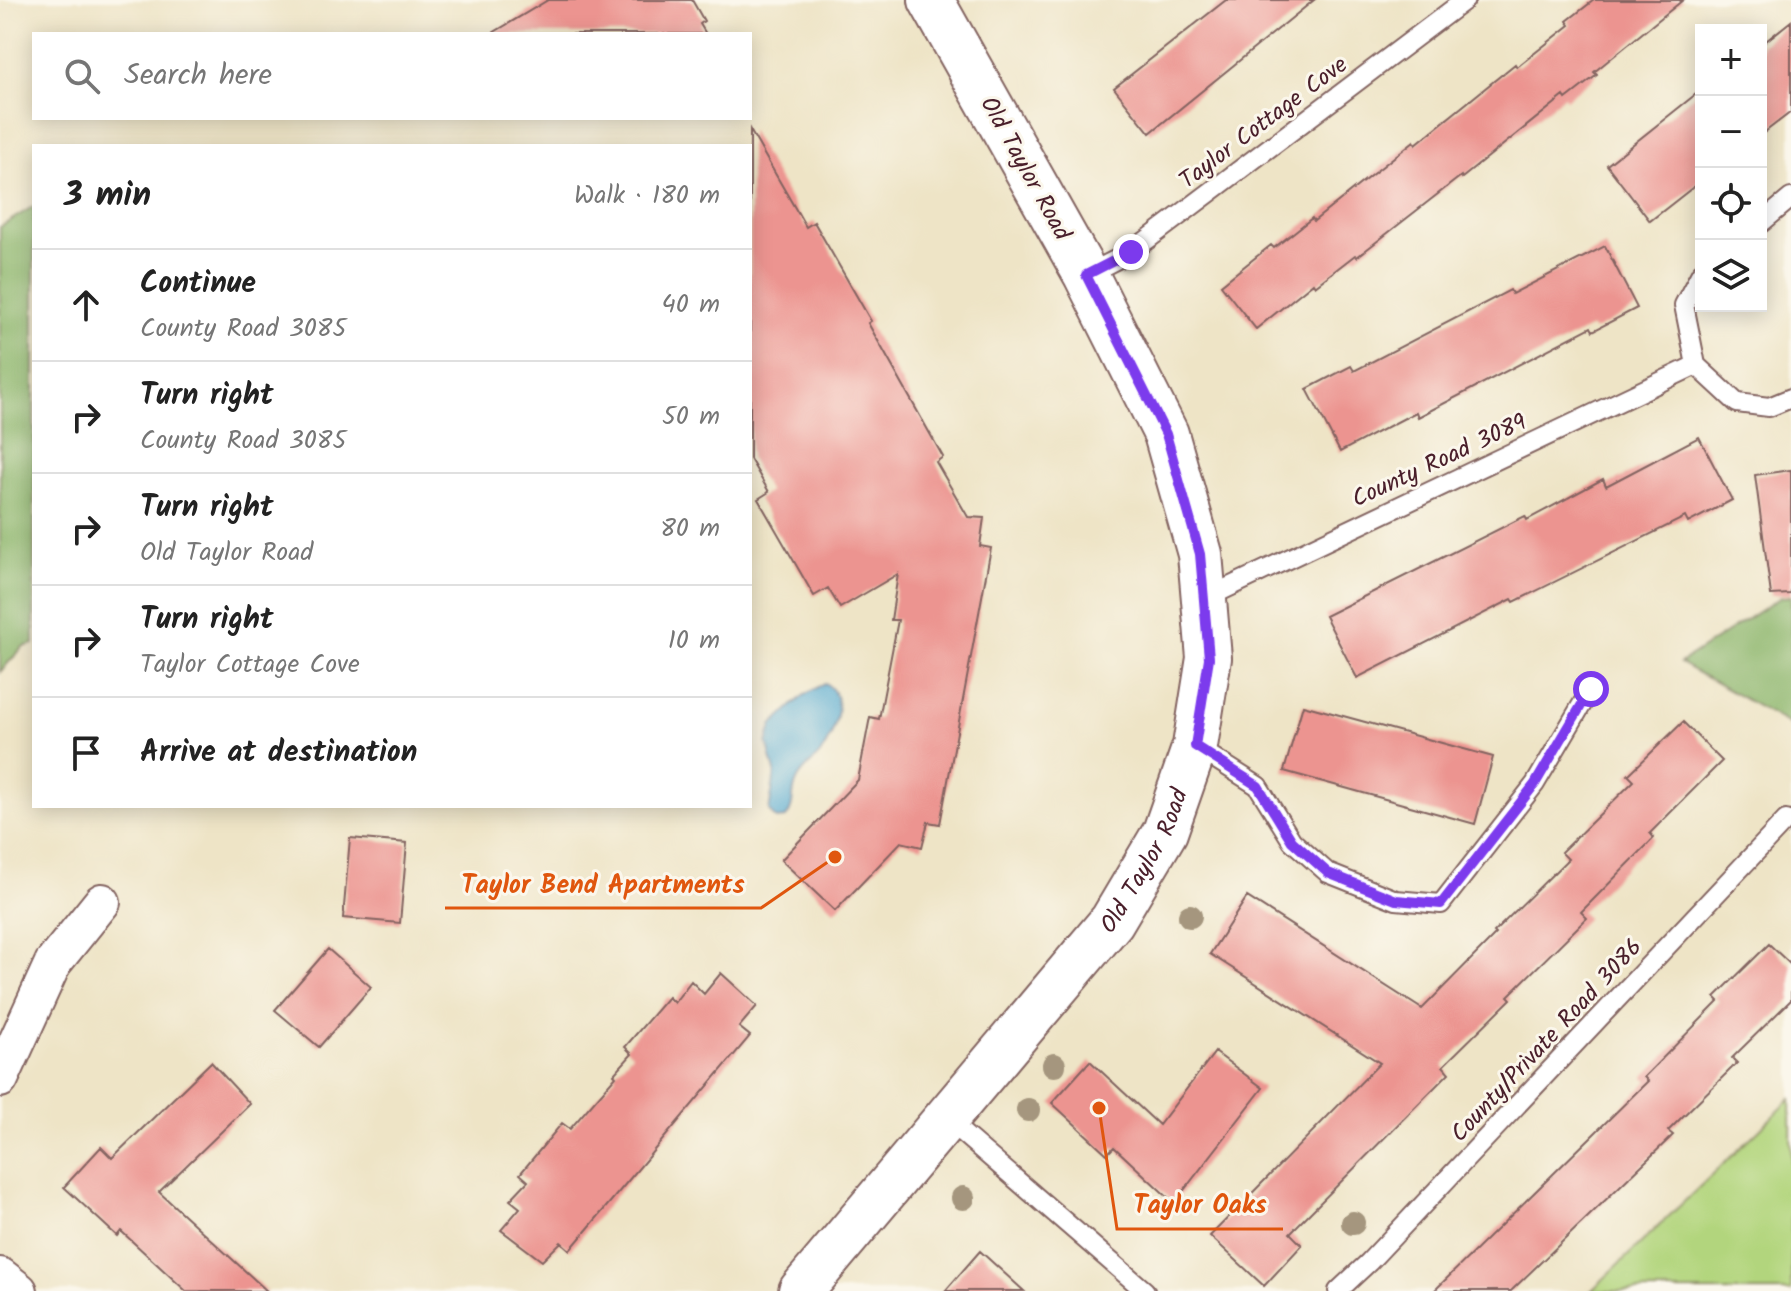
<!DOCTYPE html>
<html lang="en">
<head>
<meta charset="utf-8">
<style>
  body { margin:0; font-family:Kalam,sans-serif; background:#f6f6f6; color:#222 }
  .controls { position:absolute; right:24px; top:24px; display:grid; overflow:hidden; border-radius:0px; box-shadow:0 4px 20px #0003 }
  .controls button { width:72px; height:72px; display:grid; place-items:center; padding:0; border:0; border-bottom:2px solid #e0e0e0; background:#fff; color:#222; font:40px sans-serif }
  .stop { position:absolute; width:24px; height:24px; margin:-18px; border:6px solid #7c3aed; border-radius:50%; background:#fff }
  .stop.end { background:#7c3aed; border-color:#fff; box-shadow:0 2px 8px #0008 }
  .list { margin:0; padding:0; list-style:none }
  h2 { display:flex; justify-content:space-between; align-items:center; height:104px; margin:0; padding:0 32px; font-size:34px }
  h2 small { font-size:26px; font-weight:400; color:#767676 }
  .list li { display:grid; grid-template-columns:52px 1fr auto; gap:24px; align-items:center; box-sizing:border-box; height:112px; padding:0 32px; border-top:2px solid #e0e0e0 }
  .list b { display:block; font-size:30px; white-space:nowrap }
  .list p { margin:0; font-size:26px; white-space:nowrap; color:#767676 }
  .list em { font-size:26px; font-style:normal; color:#767676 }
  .icon { flex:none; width:44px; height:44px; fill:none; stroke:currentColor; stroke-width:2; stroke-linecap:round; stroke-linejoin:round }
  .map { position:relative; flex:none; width:1791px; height:1291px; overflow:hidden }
  .search { position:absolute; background:#fff; box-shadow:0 4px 20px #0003; left:32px; top:32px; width:720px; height:88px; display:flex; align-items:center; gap:20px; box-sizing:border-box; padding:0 28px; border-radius:0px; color:#767676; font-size:30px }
  .panel { position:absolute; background:#fff; box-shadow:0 4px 20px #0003; left:32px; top:144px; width:720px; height:664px; border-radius:0px }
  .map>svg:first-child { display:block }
  .green { fill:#b2d57d; stroke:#7e7a54; stroke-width:2 }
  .forest { fill:#8db66c; stroke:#6c6a4c; stroke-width:2 }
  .water { fill:#52a8ce; stroke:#4e647c; stroke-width:2 }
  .building { fill:#ec9490 }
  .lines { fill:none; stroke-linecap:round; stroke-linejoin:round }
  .service-casing { stroke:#836461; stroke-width:22 }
  .minor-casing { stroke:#836461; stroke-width:40 }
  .tertiary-casing { stroke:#836461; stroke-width:48 }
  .service { stroke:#fff; stroke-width:18 }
  .minor { stroke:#fff; stroke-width:36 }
  .tertiary { stroke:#fff; stroke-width:44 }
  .tree { fill:#a5967e }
  .route { stroke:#7c3aed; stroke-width:10 }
  .labels { text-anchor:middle; stroke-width:6; stroke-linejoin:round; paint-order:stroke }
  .street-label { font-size:24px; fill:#4a1f2b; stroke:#fbf7ec }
  .leader { fill:none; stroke:#e0560e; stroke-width:3 }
  .callout-dot { fill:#e0560e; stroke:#fbf7ec; stroke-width:3 }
  .callout-label { font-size:26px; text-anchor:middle; font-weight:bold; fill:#e0560e; stroke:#fbf7ec; stroke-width:6; stroke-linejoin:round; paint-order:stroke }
</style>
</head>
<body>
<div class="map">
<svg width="1791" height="1291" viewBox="0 0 1791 1291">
  <rect width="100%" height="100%" fill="#fbf7ec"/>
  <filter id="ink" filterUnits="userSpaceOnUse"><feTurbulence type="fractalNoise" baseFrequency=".0125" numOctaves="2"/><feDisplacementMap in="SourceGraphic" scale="16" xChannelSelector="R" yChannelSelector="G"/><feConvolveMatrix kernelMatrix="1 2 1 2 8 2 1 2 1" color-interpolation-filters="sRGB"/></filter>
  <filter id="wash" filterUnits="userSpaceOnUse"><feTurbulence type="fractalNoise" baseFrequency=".006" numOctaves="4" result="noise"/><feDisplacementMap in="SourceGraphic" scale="32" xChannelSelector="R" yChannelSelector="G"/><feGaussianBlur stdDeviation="1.8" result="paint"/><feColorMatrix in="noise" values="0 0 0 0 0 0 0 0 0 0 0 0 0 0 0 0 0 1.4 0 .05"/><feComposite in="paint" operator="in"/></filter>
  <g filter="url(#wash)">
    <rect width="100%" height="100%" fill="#eee4c6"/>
    <path class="green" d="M 1791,1099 L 1791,1291 L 1591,1291 Z"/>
    <path class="forest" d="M 34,206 L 34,644 L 23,647 L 0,672 L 0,227 Z
      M 1791,596 L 1791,725 L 1680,663 L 1781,597 Z"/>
    <path class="water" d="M 825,683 C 849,698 834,735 820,754 C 812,764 800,771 796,783 C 791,795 795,807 786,818 L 776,819 L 769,811 L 775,772 L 767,743 L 772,725 L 803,696 Z"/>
    <g id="blocks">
      <path class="building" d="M 548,0 L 692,0 L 704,21 L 700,24 L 706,34 L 491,34 Z
        M 1226,0 L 1314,0 L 1150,133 L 1114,88 Z
        M 1594,0 L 1683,0 L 1594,72 L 1597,75 L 1566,99 L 1564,96 L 1462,178 L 1461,176 L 1357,257 L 1355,255 L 1315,286 L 1313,283 L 1256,329 L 1221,285 L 1271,245 L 1274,248 L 1312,218 L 1314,221 L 1414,141 L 1416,144 L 1515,64 L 1517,67 L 1570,25 L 1567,21 Z
        M 1791,21 L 1791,112 L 1761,135 L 1761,45 Z
        M 1701,90 L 1701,181 L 1650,221 L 1607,165 Z
        M 750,130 L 806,227 L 814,222 L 871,321 L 868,323 L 943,457 L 936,462 L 968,517 L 984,518 L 980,546 L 991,548 L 940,824 L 928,822 L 922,847 L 901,842 L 835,911 L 781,860 L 858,780 L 870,717 L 879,719 L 898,620 L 891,620 L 898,574 L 840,608 L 828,588 L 814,596 L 758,499 L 769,492 L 750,459 Z
        M 1605,246 L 1637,308 L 1593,331 L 1591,327 L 1418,417 L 1416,412 L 1340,452 L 1307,389 L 1351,366 L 1354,371 L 1510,290 L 1512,294 Z
        M 1699,437 L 1732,500 L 1688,523 L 1685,517 L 1514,602 L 1512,599 L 1357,678 L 1325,616 L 1525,516 L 1527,520 L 1603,479 L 1606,486 Z
        M 1791,470 L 1791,594 L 1771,595 L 1755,475 Z
        M 1303,705 L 1493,757 L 1475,824 L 1284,771 Z
        M 1683,722 L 1722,761 L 1650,833 L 1654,838 L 1581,912 L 1587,918 L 1508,996 L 1511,999 L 1443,1066 L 1449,1073 L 1290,1233 L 1302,1245 L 1264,1286 L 1210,1236 L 1380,1063 L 1210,954 L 1247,897 L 1422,1009 L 1496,934 L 1494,932 L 1568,859 L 1561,852 L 1634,781 L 1628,775 Z
        M 350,838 L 407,843 L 400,923 L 343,918 Z
        M 1769,944 L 1791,965 L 1791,1000 L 1732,1058 L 1737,1063 L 1668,1131 L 1673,1135 L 1511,1291 L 1434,1291 L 1648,1081 L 1644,1077 L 1719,1001 L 1715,997 Z
        M 328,949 L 371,987 L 319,1047 L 275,1010 Z
        M 721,973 L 757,1006 L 739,1027 L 750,1036 L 570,1250 L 561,1242 L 542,1261 L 501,1230 L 520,1208 L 510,1200 L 528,1181 L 520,1174 L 562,1123 L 570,1129 L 616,1076 L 614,1074 L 632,1054 L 625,1047 L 668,997 L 674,1003 L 691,981 L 704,994 Z
        M 1215,1052 L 1263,1088 L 1174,1203 L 1114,1147 L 1107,1154 L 1052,1103 L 1090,1061 L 1159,1125 Z
        M 211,1062 L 250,1104 L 159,1192 L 267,1291 L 186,1291 L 121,1231 L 117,1236 L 64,1187 L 101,1147 L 112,1158 Z
        M 980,1251 L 1024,1291 L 945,1291 Z"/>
    </g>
  </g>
  <g filter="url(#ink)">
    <use href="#blocks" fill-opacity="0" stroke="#836461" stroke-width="2"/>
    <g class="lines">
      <g class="service-casing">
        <path id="service" d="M 1761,223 L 1791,198
          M 1701,273 L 1684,305 L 1696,365 L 1737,403 L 1769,407 L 1791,398
          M 1086,275 L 1131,252 L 1465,0
          M 1204,599 L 1696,365
          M 1195,746 L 1258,786 L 1292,841 L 1328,873 L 1396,900 L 1441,904 L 1535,784 L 1591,689
          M 945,1118 L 1145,1291
          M 1338,1291 L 1369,1262 L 1786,820"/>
      </g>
      <g class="minor-casing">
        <path id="minor" d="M 0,1079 L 53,963 L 102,902
          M 0,1276 L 19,1291"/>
      </g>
      <g class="tertiary-casing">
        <g id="tertiary">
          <path id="s1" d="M 801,1291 L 1112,921 L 1165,832 L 1195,746 L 1209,658 L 1200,554 L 1166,434 L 1086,275 L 931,0"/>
        </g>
      </g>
      <use href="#service" class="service"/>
      <use href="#minor" class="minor"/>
      <use href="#tertiary" class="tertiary"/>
    </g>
    <g class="tree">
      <circle cx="1190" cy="916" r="12"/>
      <circle cx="1054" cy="1065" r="12"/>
      <circle cx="1028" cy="1110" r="12"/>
      <circle cx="963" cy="1198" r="12"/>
      <circle cx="1353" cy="1223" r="12"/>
    </g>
  </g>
  <g class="lines" filter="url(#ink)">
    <path class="route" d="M 1131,252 L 1086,275 L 1166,434 L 1200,554 L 1209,658 L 1195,746 L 1258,786 L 1292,841 L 1328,873 L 1396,900 L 1441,904 L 1535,784 L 1591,689"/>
  </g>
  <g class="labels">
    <g class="street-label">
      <text transform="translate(1263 122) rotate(-37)" y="8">Taylor Cottage Cove</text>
      <text transform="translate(1026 168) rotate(61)" y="8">Old Taylor Road</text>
      <text transform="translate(1439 460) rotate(-25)" y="8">County Road 3089</text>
      <text dy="8" stroke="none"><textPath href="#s1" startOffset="552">Old Taylor Road</textPath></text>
      <text transform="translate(1546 1040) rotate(-47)" y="8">County/Private Road 3086</text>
    </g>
  </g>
  <path class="leader" d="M835 857L761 908H445M1099 1108L1117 1229H1283"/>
  <g class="callout-dot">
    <circle cx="835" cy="857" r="8"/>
    <circle cx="1099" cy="1108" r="8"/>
  </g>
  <g class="callout-label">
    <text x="603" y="893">Taylor Bend Apartments</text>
    <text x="1200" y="1213">Taylor Oaks</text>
  </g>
</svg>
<div class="controls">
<button>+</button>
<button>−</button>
<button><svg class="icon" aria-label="locate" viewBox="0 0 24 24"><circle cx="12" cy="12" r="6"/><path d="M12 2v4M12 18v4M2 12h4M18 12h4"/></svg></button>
<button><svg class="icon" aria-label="layers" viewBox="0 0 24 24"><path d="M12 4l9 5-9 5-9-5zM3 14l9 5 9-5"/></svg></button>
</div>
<div class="stop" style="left:1591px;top:689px"></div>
<div class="stop end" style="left:1131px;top:252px"></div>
<div class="search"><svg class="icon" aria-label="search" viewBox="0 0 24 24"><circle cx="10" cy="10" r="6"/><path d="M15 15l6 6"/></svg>Search here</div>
<section class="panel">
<h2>3 min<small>Walk · 180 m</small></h2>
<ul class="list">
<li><svg class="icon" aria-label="ahead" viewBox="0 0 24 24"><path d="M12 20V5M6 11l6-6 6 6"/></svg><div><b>Continue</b><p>County Road 3085</p></div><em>40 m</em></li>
<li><svg class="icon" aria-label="right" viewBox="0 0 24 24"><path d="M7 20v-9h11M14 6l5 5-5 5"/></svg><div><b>Turn right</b><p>County Road 3085</p></div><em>50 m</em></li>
<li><svg class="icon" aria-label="right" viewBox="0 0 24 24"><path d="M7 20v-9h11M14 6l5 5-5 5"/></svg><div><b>Turn right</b><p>Old Taylor Road</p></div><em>80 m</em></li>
<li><svg class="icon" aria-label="right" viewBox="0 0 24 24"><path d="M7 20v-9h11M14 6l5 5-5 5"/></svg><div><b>Turn right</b><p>Taylor Cottage Cove</p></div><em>10 m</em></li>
<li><svg class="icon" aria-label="arrive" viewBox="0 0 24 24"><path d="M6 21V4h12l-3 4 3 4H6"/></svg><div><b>Arrive at destination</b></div></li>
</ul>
</section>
</div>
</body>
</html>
